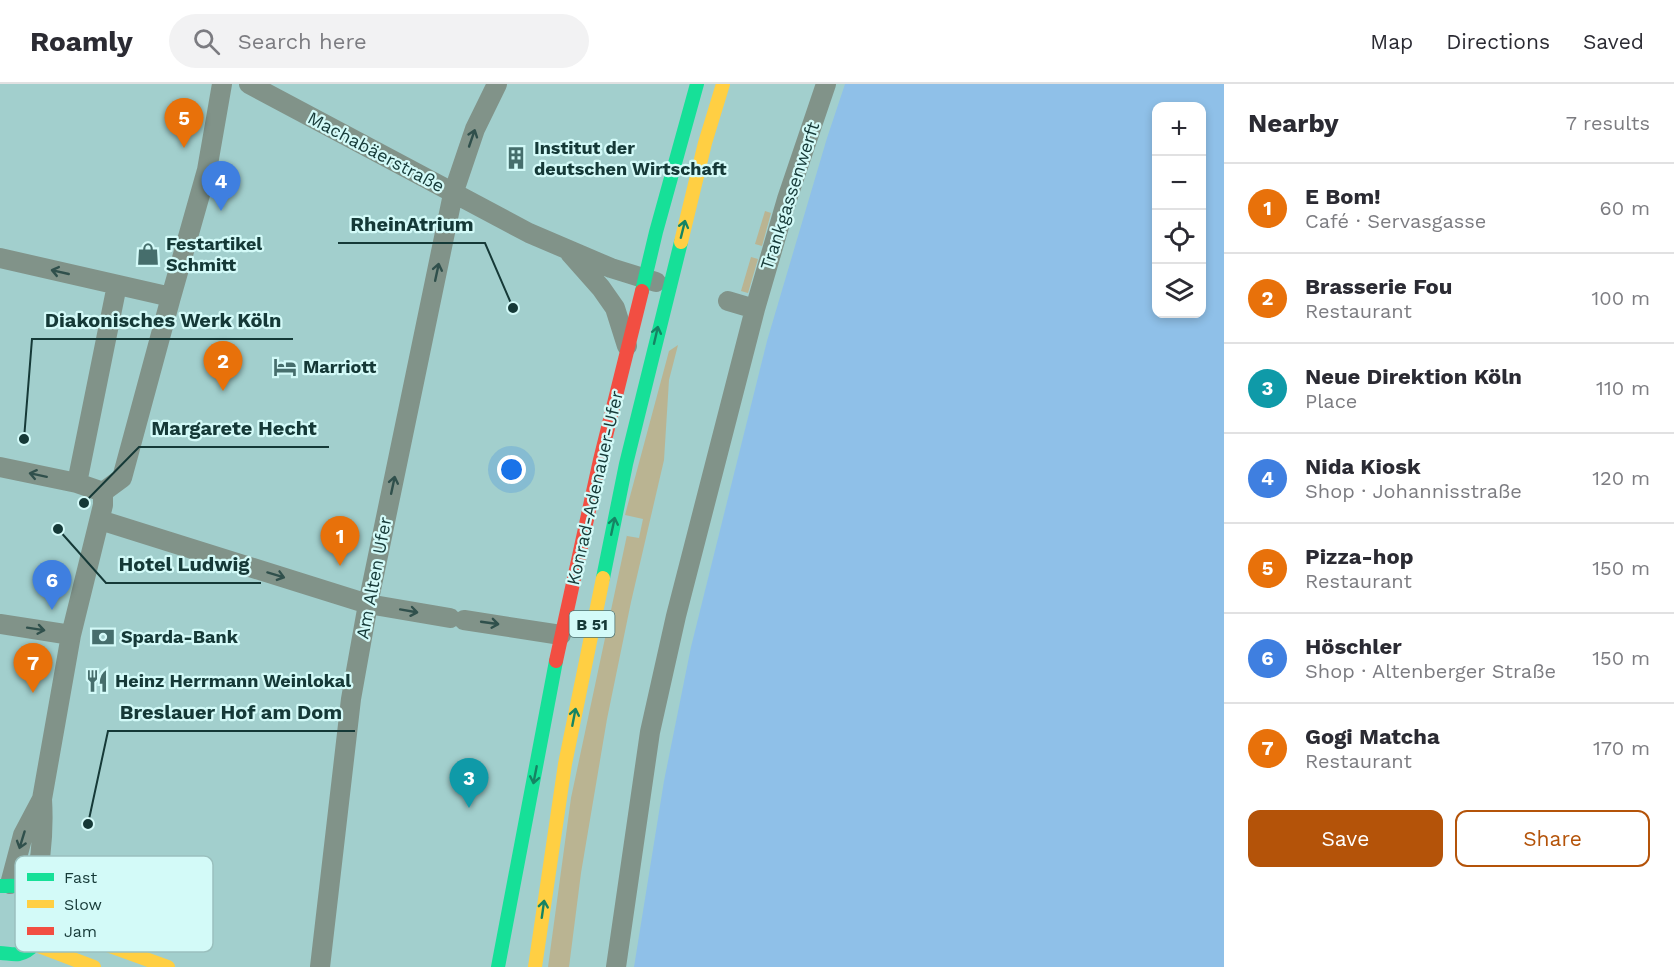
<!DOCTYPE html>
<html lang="en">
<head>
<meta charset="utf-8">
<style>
  body { margin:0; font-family:"Work Sans",sans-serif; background:#f2f2f3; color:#2b2b33 }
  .controls { position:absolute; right:18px; top:18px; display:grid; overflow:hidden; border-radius:12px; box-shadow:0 3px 9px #0003 }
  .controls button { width:54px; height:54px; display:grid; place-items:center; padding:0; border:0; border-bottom:2px solid #e1e1e2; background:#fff; color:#2b2b33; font:30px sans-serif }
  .you { position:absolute; left:512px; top:386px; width:21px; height:21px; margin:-15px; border:4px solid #fff; border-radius:50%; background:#1a73e8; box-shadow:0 0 0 9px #1a73e833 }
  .badge { display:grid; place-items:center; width:39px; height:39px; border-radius:50%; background:#b45309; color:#fff; font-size:20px; font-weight:700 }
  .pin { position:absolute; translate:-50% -50px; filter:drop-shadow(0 2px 3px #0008) }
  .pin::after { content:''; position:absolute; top:32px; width:21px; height:18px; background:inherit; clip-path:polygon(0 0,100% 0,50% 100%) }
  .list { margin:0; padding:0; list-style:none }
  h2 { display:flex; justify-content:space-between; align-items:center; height:78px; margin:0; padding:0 24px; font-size:26px }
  h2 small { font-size:20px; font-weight:400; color:#7c7c81 }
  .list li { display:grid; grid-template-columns:39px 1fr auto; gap:18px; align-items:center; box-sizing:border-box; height:90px; padding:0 24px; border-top:2px solid #e1e1e2 }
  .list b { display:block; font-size:22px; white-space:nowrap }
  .list p { margin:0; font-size:20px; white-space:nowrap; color:#7c7c81 }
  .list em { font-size:20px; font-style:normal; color:#7c7c81 }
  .actions { display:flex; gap:12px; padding:18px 24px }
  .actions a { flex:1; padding:14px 0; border:2px solid #b45309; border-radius:12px; text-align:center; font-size:21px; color:#b45309 }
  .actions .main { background:#b45309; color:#fff }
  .icon { flex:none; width:33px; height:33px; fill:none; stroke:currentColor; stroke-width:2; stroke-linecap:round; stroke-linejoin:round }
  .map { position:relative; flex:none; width:1224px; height:883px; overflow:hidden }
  header { display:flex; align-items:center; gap:36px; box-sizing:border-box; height:84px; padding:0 30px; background:#fff; border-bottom:2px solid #e1e1e2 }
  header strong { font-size:28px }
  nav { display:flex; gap:33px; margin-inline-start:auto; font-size:21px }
  .search { width:420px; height:54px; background:#f2f2f3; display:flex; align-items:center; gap:15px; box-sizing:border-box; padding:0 21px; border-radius:33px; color:#7c7c81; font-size:22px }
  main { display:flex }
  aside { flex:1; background:#fff }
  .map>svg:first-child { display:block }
  .green { fill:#bab492 }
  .water { fill:#8fc0e8; fill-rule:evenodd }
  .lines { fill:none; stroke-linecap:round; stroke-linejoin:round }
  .street { stroke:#819389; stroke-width:20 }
  .fast { stroke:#16e098; stroke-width:14 }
  .slow { stroke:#ffcf43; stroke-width:14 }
  .jam { stroke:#f24e42; stroke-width:14 }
  .oneway { stroke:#30504c }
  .oneway2 { stroke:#158463 }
  .labels { text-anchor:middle; stroke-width:4.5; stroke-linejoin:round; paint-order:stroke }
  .shield { fill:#d3faf8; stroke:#4e7371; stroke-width:1.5 }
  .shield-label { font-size:16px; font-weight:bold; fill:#153937 }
  .poi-label { font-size:18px; font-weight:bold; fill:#153937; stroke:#d3faf8; text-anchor:start }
  .street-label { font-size:18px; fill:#153937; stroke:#d3faf8 }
  .key { fill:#d3faf8; stroke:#9ac0be; stroke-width:1.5 }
  .key-label { font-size:16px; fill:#153937 }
  .leader { fill:none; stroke:#153937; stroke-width:2 }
  .callout-dot { fill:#153937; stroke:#d3faf8; stroke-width:2 }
  .callout-label { font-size:20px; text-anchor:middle; font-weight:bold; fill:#153937; stroke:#d3faf8; stroke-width:4.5; stroke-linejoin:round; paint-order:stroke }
</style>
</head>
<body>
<header>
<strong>Roamly</strong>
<div class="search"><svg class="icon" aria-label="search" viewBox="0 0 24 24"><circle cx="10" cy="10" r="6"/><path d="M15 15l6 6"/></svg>Search here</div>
<nav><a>Map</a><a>Directions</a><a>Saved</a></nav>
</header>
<main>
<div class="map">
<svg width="1224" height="883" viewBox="0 0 1224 883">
  <rect width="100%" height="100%" fill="#a2cfcd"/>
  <path class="green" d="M 765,127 L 771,129 L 762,162 L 755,160 Z
    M 751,173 L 758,175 L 748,209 L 741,207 Z
    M 678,261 L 669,296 L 664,376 L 631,518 L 607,635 L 581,789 L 569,883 L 548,883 L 571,714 L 627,451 L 627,452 L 639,454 L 643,435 L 625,431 L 669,267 Z"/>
  <path class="water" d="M 845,0 L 1224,0 L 1224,883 L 634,883 L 664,697 L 691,563 L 767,257 L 827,54 ZM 1156,22 L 1202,22 L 1202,230 L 1156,230 Z"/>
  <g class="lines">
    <path class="street" d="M 249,0 L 529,149 L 611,184 L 656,198
      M 570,169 L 601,204 L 615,224 L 627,262
      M 0,174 L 171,213 L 207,86 L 222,0
      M 728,217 L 755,225
      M 0,383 L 77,399
      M 103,408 L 122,394 L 171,213
      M 100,436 L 368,520 L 450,534
      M 464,536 L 561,551
      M 0,540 L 71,551
      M 10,800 L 23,751 L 42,715
      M 34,808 C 41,777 44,747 42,715 L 71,551 L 103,421 L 103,408 L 77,399 L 117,201
      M 320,883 L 351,615 L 368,520 L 453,110 L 475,45 L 497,0
      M 616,883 L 650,648 L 676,532 L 755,225 L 787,115 L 826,0"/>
    <path class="fast" d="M 642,207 L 656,148 L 697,0
      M 603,494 L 626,380 L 681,158
      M 0,802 C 12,802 26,800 36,809 C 55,827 43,864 19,870 C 13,871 6,869 0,869
      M 498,883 L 556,577"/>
    <path class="slow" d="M 681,158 L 705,59 L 723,0
      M 46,839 L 168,883
      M 36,861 L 94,883
      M 535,883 L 565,680 L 603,494"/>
    <path class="jam" d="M 556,577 L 600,376 L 642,207"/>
  </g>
  <defs><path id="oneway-shaft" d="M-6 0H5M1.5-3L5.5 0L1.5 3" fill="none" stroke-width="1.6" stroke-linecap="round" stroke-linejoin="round" transform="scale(1.5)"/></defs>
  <g class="oneway">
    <use href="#oneway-shaft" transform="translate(472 54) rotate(-71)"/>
    <use href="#oneway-shaft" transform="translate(60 188) rotate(-167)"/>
    <use href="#oneway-shaft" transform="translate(437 188) rotate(-78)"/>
    <use href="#oneway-shaft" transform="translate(38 391) rotate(-168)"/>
    <use href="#oneway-shaft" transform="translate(393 401) rotate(-78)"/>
    <use href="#oneway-shaft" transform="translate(276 491) rotate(17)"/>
    <use href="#oneway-shaft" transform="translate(409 527) rotate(10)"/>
    <use href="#oneway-shaft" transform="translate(490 539) rotate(8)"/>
    <use href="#oneway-shaft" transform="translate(36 545) rotate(9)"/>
    <use href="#oneway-shaft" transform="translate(22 756) rotate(107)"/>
  </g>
  <g class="oneway2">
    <use href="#oneway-shaft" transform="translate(683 145) rotate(-76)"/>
    <use href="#oneway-shaft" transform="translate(656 251) rotate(-77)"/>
    <use href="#oneway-shaft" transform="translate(613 442) rotate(-78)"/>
    <use href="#oneway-shaft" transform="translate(574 633) rotate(-79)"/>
    <use href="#oneway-shaft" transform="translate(535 691) rotate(101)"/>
    <use href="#oneway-shaft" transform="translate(543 825) rotate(-82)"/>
  </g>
  <defs>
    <g id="building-bare" transform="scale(1.8)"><path d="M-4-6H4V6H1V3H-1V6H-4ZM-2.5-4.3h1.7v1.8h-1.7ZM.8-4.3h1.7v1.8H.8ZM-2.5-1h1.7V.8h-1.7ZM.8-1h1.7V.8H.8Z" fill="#466e6c" stroke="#d3faf8" stroke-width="2.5" paint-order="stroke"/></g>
    <g id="shop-bare" transform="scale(1.8)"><path d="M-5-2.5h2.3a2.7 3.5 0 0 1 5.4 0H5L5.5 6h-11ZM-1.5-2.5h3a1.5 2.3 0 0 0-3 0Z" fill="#466e6c" stroke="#d3faf8" stroke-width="2.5" paint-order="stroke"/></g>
    <g id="hotel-bare" transform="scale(1.8)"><path d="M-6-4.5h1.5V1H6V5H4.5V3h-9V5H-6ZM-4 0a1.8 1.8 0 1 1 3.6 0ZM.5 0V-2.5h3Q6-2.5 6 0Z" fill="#466e6c" stroke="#d3faf8" stroke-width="2.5" paint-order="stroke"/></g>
    <g id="bank-bare" transform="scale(1.8)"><path d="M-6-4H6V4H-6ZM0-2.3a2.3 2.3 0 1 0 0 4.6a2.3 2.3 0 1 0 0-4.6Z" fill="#466e6c" stroke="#d3faf8" stroke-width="2.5" paint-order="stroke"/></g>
    <g id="restaurant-bare" transform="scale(1.8)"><path d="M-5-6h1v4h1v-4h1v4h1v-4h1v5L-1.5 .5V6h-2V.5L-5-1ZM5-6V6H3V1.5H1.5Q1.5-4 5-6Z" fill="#466e6c" stroke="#d3faf8" stroke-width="2.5" paint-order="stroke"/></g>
  </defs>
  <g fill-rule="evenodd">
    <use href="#building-bare" x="516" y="74"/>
    <use href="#shop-bare" x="148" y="170"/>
    <use href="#hotel-bare" x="285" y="283"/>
    <use href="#bank-bare" x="103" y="553"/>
    <use href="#restaurant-bare" x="97" y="597"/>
  </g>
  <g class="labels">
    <rect class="shield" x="569.5" y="527" width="45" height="26" rx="4.5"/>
    <g class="shield-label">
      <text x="592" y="546">B 51</text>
    </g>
    <g class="poi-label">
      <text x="534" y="70">Institut der<tspan x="534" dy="21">deutschen Wirtschaft</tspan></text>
      <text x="166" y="166">Festartikel<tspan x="166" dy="21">Schmitt</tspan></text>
      <text x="303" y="289">Marriott</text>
      <text x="121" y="559">Sparda-Bank</text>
      <text x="115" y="603">Heinz Herrmann Weinlokal</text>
    </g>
    <g class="street-label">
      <text transform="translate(376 68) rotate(28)" y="6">Machabäerstraße</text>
      <text transform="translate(790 112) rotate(-72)" y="6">Trankgassenwerft</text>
      <text transform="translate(595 404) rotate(-77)" y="6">Konrad-Adenauer-Ufer</text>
      <text transform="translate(374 494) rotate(-79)" y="6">Am Alten Ufer</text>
    </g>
  </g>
  <rect x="15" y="772" width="198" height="96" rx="9" class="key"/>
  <rect x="27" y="789" width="27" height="8" fill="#16e098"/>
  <rect x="27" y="816" width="27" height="8" fill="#ffcf43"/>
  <rect x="27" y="843" width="27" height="8" fill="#f24e42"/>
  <g class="key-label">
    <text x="64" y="799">Fast</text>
    <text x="64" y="826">Slow</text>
    <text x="64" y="853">Jam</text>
  </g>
  <path class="leader" d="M513 224L485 159H338M24 355L32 255H293M84 419L139 363H329M58 445L106 499H261M88 740L108 647H355"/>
  <g class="callout-dot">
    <circle cx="513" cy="224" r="6"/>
    <circle cx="24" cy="355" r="6"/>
    <circle cx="84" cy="419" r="6"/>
    <circle cx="58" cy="445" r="6"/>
    <circle cx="88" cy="740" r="6"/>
  </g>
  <g class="callout-label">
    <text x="412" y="147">RheinAtrium</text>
    <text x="163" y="243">Diakonisches Werk Köln</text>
    <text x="234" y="351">Margarete Hecht</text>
    <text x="184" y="487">Hotel Ludwig</text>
    <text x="231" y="635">Breslauer Hof am Dom</text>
  </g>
</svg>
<div class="controls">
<button>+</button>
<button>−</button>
<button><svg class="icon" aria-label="locate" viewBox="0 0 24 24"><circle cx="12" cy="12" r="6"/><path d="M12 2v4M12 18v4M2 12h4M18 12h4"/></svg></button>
<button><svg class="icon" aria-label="layers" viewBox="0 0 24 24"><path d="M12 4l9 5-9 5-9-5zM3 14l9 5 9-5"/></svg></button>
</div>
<div class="you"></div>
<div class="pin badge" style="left:340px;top:482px;background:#e8710a">1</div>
<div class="pin badge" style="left:223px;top:307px;background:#e8710a">2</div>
<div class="pin badge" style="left:469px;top:724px;background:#0f9aa8">3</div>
<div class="pin badge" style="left:221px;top:127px;background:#3f7fe0">4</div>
<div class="pin badge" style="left:184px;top:64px;background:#e8710a">5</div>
<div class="pin badge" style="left:52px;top:526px;background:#3f7fe0">6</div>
<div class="pin badge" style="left:33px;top:609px;background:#e8710a">7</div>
</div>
<aside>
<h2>Nearby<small>7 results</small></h2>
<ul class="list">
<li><span class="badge" style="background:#e8710a">1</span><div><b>E Bom!</b><p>Café · Servasgasse</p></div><em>60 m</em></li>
<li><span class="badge" style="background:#e8710a">2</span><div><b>Brasserie Fou</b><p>Restaurant</p></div><em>100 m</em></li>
<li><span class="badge" style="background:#0f9aa8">3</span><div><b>Neue Direktion Köln</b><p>Place</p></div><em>110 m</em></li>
<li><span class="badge" style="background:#3f7fe0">4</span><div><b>Nida Kiosk</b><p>Shop · Johannisstraße</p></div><em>120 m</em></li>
<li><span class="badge" style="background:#e8710a">5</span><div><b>Pizza-hop</b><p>Restaurant</p></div><em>150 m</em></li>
<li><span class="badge" style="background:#3f7fe0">6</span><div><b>Höschler</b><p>Shop · Altenberger Straße</p></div><em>150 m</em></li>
<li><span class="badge" style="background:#e8710a">7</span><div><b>Gogi Matcha</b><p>Restaurant</p></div><em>170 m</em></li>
</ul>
<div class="actions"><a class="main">Save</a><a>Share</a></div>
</aside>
</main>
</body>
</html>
